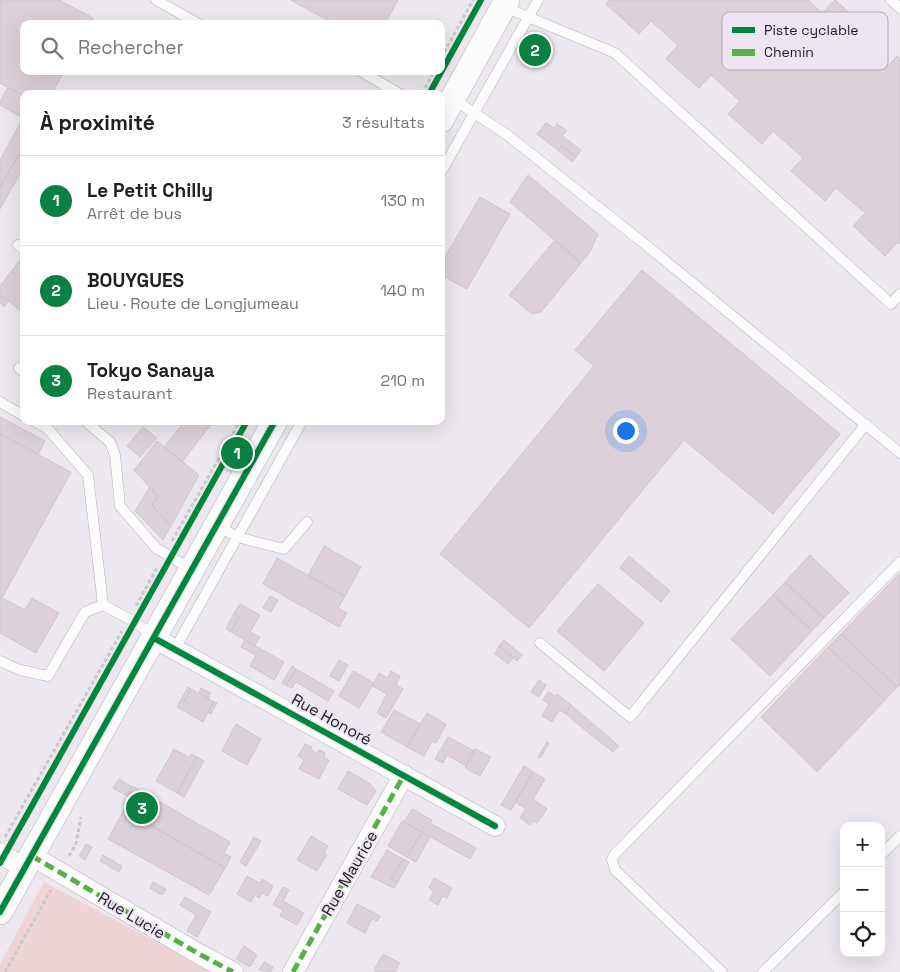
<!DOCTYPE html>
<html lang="fr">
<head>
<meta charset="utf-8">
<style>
  body { margin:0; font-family:"Space Grotesk",sans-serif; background:#f6f6f6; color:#202124 }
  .controls { position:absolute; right:15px; bottom:15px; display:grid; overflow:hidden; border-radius:10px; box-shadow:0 5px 20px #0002 }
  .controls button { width:45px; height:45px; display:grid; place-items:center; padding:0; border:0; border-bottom:1px solid #e0e0e0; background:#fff; color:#202124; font:25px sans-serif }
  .you { position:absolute; left:625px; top:430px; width:18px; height:18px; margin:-12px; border:4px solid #fff; border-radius:50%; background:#1a73e8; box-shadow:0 0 0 8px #1a73e833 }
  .badge { display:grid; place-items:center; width:32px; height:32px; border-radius:50%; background:#0b8043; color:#fff; font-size:16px; font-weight:700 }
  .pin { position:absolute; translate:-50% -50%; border:2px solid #fff; box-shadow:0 1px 5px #0006 }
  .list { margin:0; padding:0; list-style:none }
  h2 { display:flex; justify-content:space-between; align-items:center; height:65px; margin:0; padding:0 20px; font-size:21px }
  h2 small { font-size:16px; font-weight:400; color:#757577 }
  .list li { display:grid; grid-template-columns:32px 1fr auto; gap:15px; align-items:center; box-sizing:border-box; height:90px; padding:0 20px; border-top:1px solid #e0e0e0 }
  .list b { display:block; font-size:19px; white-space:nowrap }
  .list p { margin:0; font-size:16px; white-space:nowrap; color:#757577 }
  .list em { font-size:16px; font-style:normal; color:#757577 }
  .icon { flex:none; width:28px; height:28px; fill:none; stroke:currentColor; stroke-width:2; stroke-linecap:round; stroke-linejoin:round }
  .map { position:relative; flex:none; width:900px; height:972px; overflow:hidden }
  .search { position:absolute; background:#fff; box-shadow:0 5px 20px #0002; left:20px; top:20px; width:425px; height:55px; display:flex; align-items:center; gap:12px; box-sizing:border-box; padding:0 18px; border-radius:10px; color:#757577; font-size:19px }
  .panel { position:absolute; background:#fff; box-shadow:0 5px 20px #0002; left:20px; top:90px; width:425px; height:335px; border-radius:10px }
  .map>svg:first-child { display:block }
  .green { fill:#efd4d6 }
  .building { fill:#ddd1d9; stroke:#ccc7cb }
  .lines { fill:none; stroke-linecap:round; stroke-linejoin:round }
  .service-casing { stroke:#b4b0b6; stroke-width:11 }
  .minor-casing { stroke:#b4b0b6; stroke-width:21 }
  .tertiary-casing { stroke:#b4b0b6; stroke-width:26 }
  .path { stroke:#cac8cb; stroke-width:3; stroke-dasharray:4 2.5; stroke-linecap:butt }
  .service { stroke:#fcfcfd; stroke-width:10 }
  .minor { stroke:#fcfcfd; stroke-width:20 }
  .tertiary { stroke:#fcfcfd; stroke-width:25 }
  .quiet { stroke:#55b145; stroke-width:5; stroke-dasharray:10 5; stroke-linecap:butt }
  .cycleway-casing { stroke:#eee5f2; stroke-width:9 }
  .cycleway { stroke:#00873e; stroke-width:6 }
  .labels { text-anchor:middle; stroke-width:4; stroke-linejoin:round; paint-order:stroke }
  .street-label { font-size:16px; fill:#1f1c21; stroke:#eee5f2 }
  .key { fill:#eee5f2; stroke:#b0a9b3; stroke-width:1 }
  .key-label { font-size:14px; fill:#1f1c21 }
</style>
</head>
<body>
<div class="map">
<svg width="900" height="972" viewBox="0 0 900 972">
  <rect width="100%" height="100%" fill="#ede8ef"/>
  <path class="green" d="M 44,882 L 213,972 L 0,972 L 0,964 Z"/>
  <path class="building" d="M 0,0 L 59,0 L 93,18 L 90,24 L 24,24 L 24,71 L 64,71 L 52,94 L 24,94 L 24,96 L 0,83 Z
    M 291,0 L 398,0 L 385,24 L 334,24 Z
    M 609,0 L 808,0 L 822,13 L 835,0 L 869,30 L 857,44 L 885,69 L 897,56 L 900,58 L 900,244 L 898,242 L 885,256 L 853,226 L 865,213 L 836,188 L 825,201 L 791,171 L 803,158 L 773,131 L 762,144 L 728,114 L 740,101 L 711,75 L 699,88 L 666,59 L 678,45 L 651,21 L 639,34 L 606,4 Z
    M 534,43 L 543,48 L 537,58 L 528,53 Z
    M 8,87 L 24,96 L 24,145 L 0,188 L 0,160 L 23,118 L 0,105 L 0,102 Z
    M 546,123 L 554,128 L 557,124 L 567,131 L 562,136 L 581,150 L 576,157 L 562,146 L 559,151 L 537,134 Z
    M 24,145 L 24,166 L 0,209 L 0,188 Z
    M 562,146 L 576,157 L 572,162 L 559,151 Z
    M 528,175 L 598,234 L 590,252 L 581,263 L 510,202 Z
    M 480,197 L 510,214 L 467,289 L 441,275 L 441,264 Z
    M 555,240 L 581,263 L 541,312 L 532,314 L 509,295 Z
    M 20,260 L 24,263 L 24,313 L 0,295 L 0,286 Z
    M 642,270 L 840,434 L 773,514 L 684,440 L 529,628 L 440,554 L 594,366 L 575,350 Z
    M 0,295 L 8,301 L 4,307 L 0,303 Z
    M 0,417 L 45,441 L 38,454 L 0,434 Z
    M 185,421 L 213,422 L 182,462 L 164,447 Z
    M 143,427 L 157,438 L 140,457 L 127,446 Z
    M 0,434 L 71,472 L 2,598 L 25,610 L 32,598 L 59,613 L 36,653 L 0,633 Z
    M 157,441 L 199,475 L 171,526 L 152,505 L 158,496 L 134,470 Z
    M 150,487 L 158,496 L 152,505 L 171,526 L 163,540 L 135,511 Z
    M 324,546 L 361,567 L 345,596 L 308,576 Z
    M 810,555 L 849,593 L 824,618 L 785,582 Z
    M 629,556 L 670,591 L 661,602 L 620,568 Z
    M 277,558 L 345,596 L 338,608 L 347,613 L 339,627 L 263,584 Z
    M 900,573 L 900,685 L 897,687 L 841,634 Z
    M 785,582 L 824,618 L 812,631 L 773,595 Z
    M 598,584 L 644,623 L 604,671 L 557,631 Z
    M 773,595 L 812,631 L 770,676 L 731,639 Z
    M 270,596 L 278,600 L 271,612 L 263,608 Z
    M 240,604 L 260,615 L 250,632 L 260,637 L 255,645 L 231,632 L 239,616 L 234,613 Z
    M 234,613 L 239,616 L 231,632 L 226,629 Z
    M 841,634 L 897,687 L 885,700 L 828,647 Z
    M 245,640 L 284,662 L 274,680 L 250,666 L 256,655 L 241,647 Z
    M 504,640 L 522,655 L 517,661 L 499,646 Z
    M 499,646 L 513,658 L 508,664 L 495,654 Z
    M 828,647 L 885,700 L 817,772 L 761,717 Z
    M 339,660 L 348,665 L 339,681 L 330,676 Z
    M 292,666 L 296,669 L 286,685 L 282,683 Z
    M 296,669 L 334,691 L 328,701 L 296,682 L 292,688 L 286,685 Z
    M 353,671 L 374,683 L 359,708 L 339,696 Z
    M 391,671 L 400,676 L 396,685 L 403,689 L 386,718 L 377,713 L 387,694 L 372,686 L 379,673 L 388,678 Z
    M 539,680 L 546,685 L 539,697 L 531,692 Z
    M 188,687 L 191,689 L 184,702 L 181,700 Z
    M 201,688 L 211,693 L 208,698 L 199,693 Z
    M 191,689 L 214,702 L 203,722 L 177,707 L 181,700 L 184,702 Z
    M 548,692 L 556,696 L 557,694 L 571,705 L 566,714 L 559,710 L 552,722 L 542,716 L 549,704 L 543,700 Z
    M 214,702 L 217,703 L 211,714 L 208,712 Z
    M 571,705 L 592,723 L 585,730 L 566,714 Z
    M 394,710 L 420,724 L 407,747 L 381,732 Z
    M 427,713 L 446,724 L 436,743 L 432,741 L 424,756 L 407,747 Z
    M 592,723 L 619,746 L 613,752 L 585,730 Z
    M 236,724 L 261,739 L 247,765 L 222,751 Z
    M 448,737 L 474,751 L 466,766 L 447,755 L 443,763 L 435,759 Z
    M 547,742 L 549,743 L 540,758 L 538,757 Z
    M 305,744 L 312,747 L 311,750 L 317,754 L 319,750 L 325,753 L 323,757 L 329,760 L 319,779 L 299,769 L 304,760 L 298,756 Z
    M 174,749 L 189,757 L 191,754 L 197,757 L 177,793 L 156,781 Z
    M 475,749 L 491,757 L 480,776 L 465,768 Z
    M 197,757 L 204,761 L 184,797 L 177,793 Z
    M 524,766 L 533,772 L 511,810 L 501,805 Z
    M 348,771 L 370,784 L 376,791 L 367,805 L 338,789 Z
    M 533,772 L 545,779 L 533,799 L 547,809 L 537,823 L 534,821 L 530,825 L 520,818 L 526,809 L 515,802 Z
    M 119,779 L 132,787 L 127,796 L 113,788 Z
    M 132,786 L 230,842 L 224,853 L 231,857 L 225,868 L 124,810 L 131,798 L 127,796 Z
    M 412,809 L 432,820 L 430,823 L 476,848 L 470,859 L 404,822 Z
    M 124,810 L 225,868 L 209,895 L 108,839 Z
    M 402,821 L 422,832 L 407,857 L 388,846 Z
    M 422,832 L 430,837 L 416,862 L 407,857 Z
    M 311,836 L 328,846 L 324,853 L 327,854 L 317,871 L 297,860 Z
    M 254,837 L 261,841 L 246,866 L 240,862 Z
    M 86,844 L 92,847 L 85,860 L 79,856 Z
    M 387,850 L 403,859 L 391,879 L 398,882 L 394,888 L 371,877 Z
    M 103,855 L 122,866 L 119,872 L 100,861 Z
    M 403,859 L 409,862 L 398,882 L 391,879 Z
    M 247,876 L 260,883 L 262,879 L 273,886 L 268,896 L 262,893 L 259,898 L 255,895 L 251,902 L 237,894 Z
    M 434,878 L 452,888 L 447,898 L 442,896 L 438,905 L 429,900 L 434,891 L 429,888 Z
    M 153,882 L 166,889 L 162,895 L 150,888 Z
    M 283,887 L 289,890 L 283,901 L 304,913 L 297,925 L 280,916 L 283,910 L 273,905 Z
    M 185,897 L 211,912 L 197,937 L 187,931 L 196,915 L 180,905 Z
    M 357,904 L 380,916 L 377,921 L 372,919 L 365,933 L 347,923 Z
    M 244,946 L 257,955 L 250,967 L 236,959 Z
    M 383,954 L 400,963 L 395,972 L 377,972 L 374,970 Z
    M 264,962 L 273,967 L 271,972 L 259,970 Z"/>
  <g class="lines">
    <g class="service-casing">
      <path id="service" d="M 156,0 L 199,24
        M 891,0 L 900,8
        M 504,7 L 615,53 L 891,304 L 900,294
        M 360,71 L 400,94
        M 453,99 L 506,134 L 646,245 L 900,453
        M 441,172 L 538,0
        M 18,245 L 24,249
        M 19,368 L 24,372
        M 0,402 L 24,416
        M 34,421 L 47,428 L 88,475 L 103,605
        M 85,421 L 110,442 L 115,455 L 120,506 L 156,548 L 191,569
        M 217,525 L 237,537 L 284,549 L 307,522
        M 103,605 L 135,622 L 154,637
        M 540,643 L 630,717 L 866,424
        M 175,649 L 302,421
        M 0,661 L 20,670 L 48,676 L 85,612 L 103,605
        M 881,855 L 900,836
        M 722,972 L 615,870 L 612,859 L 615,854 L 900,562
        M 763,972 L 844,892"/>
    </g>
    <g class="minor-casing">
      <path id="minor" d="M 154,638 L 495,826
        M 0,853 L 25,869
        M 32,856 L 199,954 L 233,972
        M 293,972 L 404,775"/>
    </g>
    <g class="tertiary-casing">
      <path id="tertiary" d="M 441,120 L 507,0
        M 0,912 L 275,421"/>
    </g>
    <path class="path" d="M 441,58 L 473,0
      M 422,94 L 434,71
      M 172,541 L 240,421
      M 136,606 L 158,566
      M 5,837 L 122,631
      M 69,856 L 76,844 L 81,817
      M 5,972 L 51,890"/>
    <use href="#service" class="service"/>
    <use href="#minor" class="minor"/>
    <use href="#tertiary" class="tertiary"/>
    <path class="quiet" d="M 32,856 L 199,954 L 233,972
      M 293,972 L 404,775"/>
    <g class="cycleway-casing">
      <path id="cycleway" d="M 429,94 L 481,0
        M 154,638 L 495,826
        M 0,863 L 247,421
        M 0,912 L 275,421"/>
    </g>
    <use href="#cycleway" class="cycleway"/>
  </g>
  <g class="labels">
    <g class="street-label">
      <text transform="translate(332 719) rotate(29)" y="6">Rue Honoré</text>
      <text transform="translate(349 873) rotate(-60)" y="6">Rue Maurice</text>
      <text transform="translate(132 915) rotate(31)" y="6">Rue Lucie</text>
    </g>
  </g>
  <rect x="722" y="12" width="166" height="58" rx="8" class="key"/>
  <rect x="732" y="27" width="23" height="6" fill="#00873e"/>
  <rect x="732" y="49" width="23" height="7" fill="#55b145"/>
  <g class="key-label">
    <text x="764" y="35">Piste cyclable</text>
    <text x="764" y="57">Chemin</text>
  </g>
</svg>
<div class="controls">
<button>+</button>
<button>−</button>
<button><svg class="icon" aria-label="locate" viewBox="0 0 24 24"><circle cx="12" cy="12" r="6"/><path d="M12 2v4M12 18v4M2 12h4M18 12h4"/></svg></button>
</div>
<div class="you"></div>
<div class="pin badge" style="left:237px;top:453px">1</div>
<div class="pin badge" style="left:535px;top:50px">2</div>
<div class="pin badge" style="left:142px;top:808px">3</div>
<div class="search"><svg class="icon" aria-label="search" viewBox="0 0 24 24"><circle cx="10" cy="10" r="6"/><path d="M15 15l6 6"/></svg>Rechercher</div>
<section class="panel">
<h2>À proximité<small>3 résultats</small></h2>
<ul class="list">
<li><span class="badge">1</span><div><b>Le Petit Chilly</b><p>Arrêt de bus</p></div><em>130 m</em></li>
<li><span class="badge">2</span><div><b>BOUYGUES</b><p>Lieu · Route de Longjumeau</p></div><em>140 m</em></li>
<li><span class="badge">3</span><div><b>Tokyo Sanaya</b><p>Restaurant</p></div><em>210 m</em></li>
</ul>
</section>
</div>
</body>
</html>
